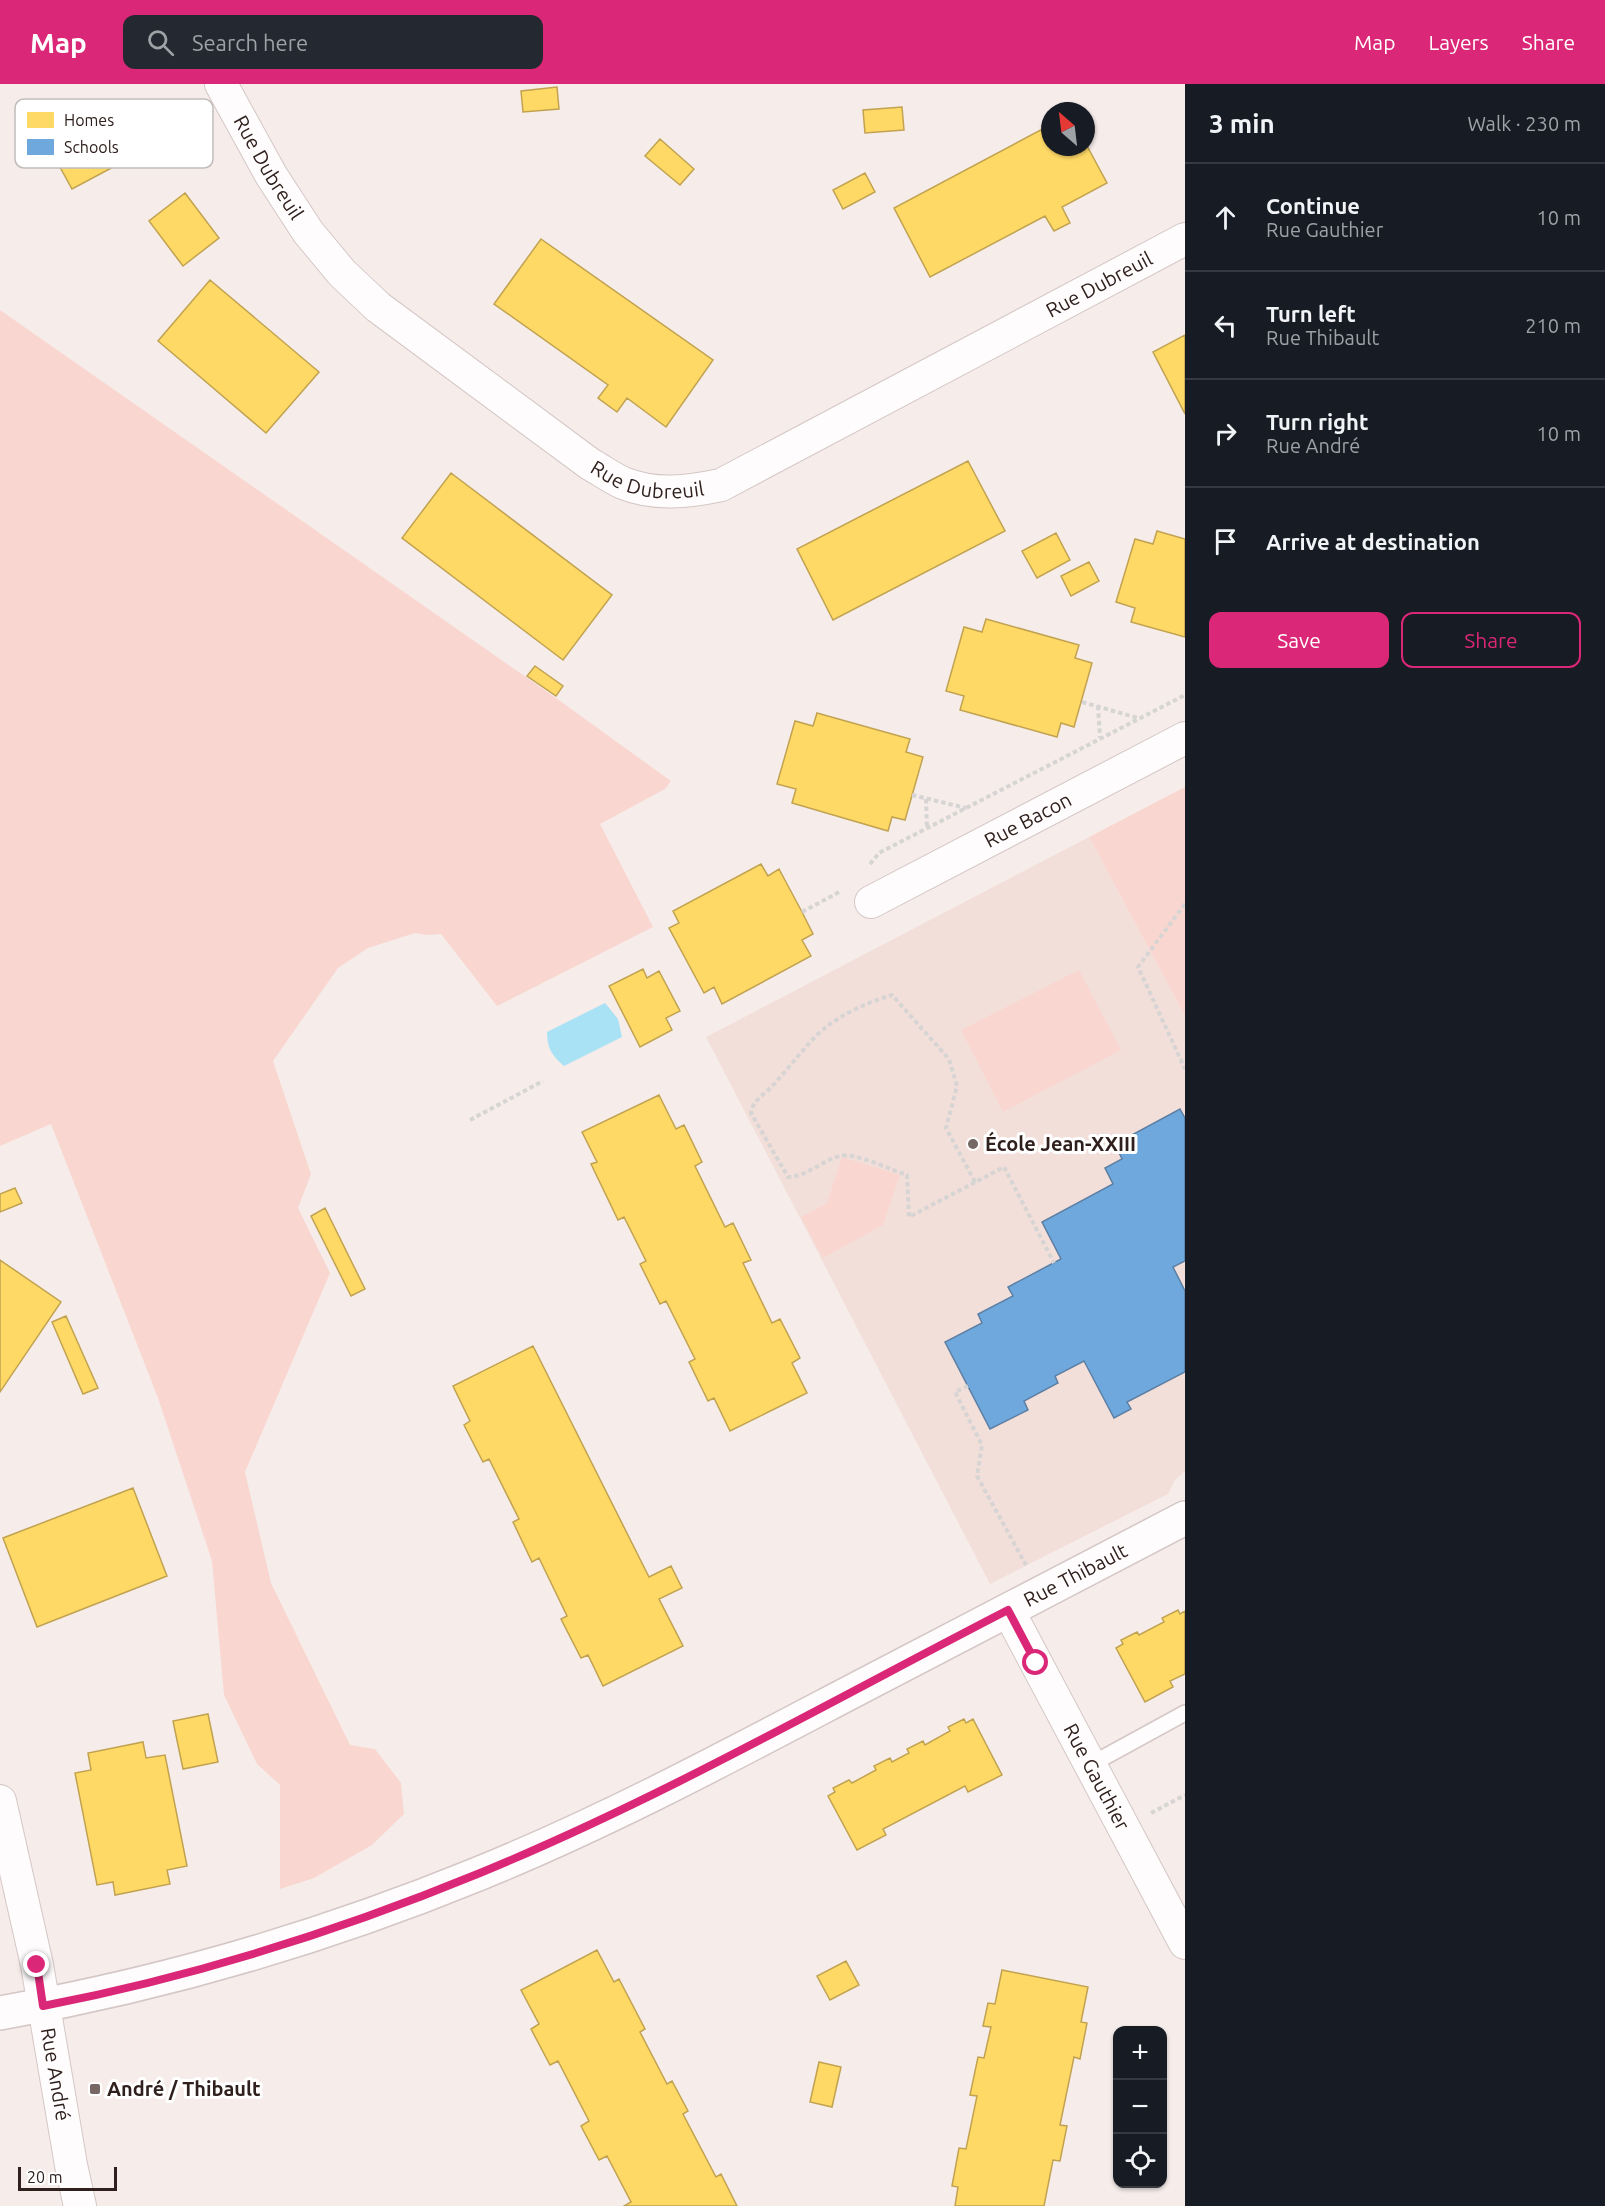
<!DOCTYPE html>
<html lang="en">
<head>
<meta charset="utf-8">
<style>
  body { margin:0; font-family:Ubuntu,sans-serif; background:#242831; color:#f1f3f6 }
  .controls { position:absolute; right:18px; bottom:18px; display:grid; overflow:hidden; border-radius:12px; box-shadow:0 2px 4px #0004 }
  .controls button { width:54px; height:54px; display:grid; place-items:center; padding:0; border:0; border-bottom:2px solid #363941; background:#171b24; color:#f1f3f6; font:30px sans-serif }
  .compass { position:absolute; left:1041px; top:18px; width:54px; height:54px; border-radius:50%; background:#171b24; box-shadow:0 2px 4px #0004; rotate:332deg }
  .scale { position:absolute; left:18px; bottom:15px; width:99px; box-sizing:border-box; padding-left:6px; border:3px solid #2f201d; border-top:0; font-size:16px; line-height:21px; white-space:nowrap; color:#2f201d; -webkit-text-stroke:4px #fff; paint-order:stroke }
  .stop { position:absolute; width:18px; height:18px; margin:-14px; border:4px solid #db2777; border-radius:50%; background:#fff }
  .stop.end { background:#db2777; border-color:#fff; box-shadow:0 2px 6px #0008 }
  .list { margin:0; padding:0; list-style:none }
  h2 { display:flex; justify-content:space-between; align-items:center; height:78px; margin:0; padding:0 24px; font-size:26px }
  h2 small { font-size:20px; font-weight:400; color:#9ea1a6 }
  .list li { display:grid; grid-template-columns:39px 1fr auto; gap:18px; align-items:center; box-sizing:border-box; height:108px; padding:0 24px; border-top:2px solid #363941 }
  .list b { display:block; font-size:22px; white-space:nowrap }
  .list p { margin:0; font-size:20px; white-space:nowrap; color:#9ea1a6 }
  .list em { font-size:20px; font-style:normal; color:#9ea1a6 }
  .actions { display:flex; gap:12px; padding:18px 24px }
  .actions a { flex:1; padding:14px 0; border:2px solid #db2777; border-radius:12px; text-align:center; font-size:21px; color:#db2777 }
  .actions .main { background:#db2777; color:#fff }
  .icon { flex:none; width:33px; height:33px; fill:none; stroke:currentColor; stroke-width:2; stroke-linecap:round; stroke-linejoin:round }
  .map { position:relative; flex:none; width:1185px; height:2122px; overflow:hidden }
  header { display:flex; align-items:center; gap:36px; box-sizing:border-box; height:84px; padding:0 30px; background:#db2777; color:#fff }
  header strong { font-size:28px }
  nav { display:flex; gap:33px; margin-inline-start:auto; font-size:21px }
  .search { width:420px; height:54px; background:#242831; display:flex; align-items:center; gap:15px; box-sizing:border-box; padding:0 21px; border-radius:12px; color:#9ea1a6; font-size:22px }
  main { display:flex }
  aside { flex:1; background:#171b24 }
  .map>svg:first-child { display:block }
  .built { fill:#f3dfda }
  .green { fill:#f9d7d0 }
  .water { fill:#a9e1f5 }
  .homes { fill:#ffd966; stroke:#c1a250; stroke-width:1.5 }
  .schools { fill:#6fa8dc; stroke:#5c7fa3; stroke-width:1.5 }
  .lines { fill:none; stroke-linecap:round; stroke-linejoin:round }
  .service-casing { stroke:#d4c7c5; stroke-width:18 }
  .minor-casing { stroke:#d4c7c5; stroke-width:34 }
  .tertiary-casing { stroke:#d4c7c5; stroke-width:36 }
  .path { stroke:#d7d4d4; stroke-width:4; stroke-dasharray:4.5 3; stroke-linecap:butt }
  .service { stroke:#fefcfc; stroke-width:15 }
  .minor { stroke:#fefcfc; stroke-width:32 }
  .tertiary { stroke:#fefcfc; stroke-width:33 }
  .route { stroke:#db2777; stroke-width:8 }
  .poi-dot { fill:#756865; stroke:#fff; stroke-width:2 }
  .labels { text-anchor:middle; stroke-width:6; stroke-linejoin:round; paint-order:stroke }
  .street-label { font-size:20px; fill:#2f201d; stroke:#fff }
  .poi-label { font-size:20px; font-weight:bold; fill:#2f201d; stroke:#fff; text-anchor:start }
  .key { fill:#fff; stroke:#c1bcbb; stroke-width:1.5 }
  .key-label { font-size:16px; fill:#2f201d }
</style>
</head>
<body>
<header>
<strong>Map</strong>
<div class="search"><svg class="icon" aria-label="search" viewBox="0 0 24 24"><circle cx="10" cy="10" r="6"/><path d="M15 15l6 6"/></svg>Search here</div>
<nav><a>Map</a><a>Layers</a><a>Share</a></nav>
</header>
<main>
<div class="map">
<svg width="1185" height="2122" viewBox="0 0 1185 2122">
  <rect width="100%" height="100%" fill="#f6edea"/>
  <path class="built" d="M 1089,753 L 1185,932 L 1185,1387 L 1175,1396 L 1168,1410 L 990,1500 L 706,953 Z"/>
  <path class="green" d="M 0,226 L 556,614 L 671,697 L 665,705 L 600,740 L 653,843 L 497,922 L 441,850 L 427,851 L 415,849 L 368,864 L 338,884 L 273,977 L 311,1090 L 298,1124 L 330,1189 L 245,1388 L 271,1499 L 350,1661 L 375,1665 L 401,1699 L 404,1730 L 372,1761 L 314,1794 L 280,1805 L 280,1701 L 257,1680 L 224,1611 L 212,1477 L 158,1314 L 51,1040 L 0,1062 Z
    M 1185,703 L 1185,932 L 1089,753 Z
    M 1079,886 L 1121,966 L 1003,1028 L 961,946 Z
    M 842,1073 L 900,1091 L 883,1141 L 823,1174 L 801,1133 L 827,1119 Z"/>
  <path class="water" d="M 605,919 L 618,935 L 622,953 L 564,982 C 552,972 547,964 547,948 Z"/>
  <path class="homes" d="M 557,3 L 559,25 L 523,28 L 521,7 Z
    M 902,23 L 904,46 L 865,49 L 863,26 Z
    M 115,31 L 136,71 L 72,105 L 50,65 Z
    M 1050,41 L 1050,63 L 1086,63 L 1086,60 L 1107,99 L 1062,123 L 1070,139 L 1054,147 L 1045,132 L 930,193 L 894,124 Z
    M 660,55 L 694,85 L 680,101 L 645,72 Z
    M 865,89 L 875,108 L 843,125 L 833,106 Z
    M 185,109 L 219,154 L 183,182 L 149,137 Z
    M 541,155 L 713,276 L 666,343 L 627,314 L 617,328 L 598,314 L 608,301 L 494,220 Z
    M 210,196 L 319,288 L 266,349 L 158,257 Z
    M 1185,251 L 1185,330 L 1153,268 Z
    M 968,377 L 1005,447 L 833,536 L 797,465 Z
    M 451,389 L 612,511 L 563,576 L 402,454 Z
    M 1157,447 L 1185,455 L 1185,553 L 1131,538 L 1135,524 L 1116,518 L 1135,455 L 1153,460 Z
    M 1056,449 L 1070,476 L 1037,494 L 1022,467 Z
    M 1089,478 L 1099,497 L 1071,512 L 1061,492 Z
    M 986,535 L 1079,561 L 1075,574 L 1092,579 L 1074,643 L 1061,639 L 1057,653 L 960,626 L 964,612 L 946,607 L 964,543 L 982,548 Z
    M 535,582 L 563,602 L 556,612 L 527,592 Z
    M 817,629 L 910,655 L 906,668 L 923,673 L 905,736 L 892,733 L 888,747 L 792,719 L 796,705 L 777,700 L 795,637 L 813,642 Z
    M 761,780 L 768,792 L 779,785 L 802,828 L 813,850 L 802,856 L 811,872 L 722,920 L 714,903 L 704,909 L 669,844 L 679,839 L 673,827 Z
    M 643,885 L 647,894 L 659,887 L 680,927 L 666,934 L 672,946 L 640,963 L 609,902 Z
    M 659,1011 L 676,1045 L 684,1041 L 702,1078 L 695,1082 L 725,1143 L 733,1139 L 751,1176 L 743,1179 L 772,1239 L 780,1235 L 800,1274 L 792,1279 L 807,1309 L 730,1347 L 714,1314 L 708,1317 L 689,1278 L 695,1275 L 666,1217 L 660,1220 L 640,1180 L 646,1177 L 624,1133 L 618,1136 L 591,1080 L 597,1078 L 582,1048 Z
    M 15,1104 L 22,1119 L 0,1128 L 0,1110 Z
    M 325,1124 L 365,1205 L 351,1212 L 311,1132 Z
    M 0,1176 L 61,1218 L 0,1308 Z
    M 66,1232 L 98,1304 L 83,1310 L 52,1238 Z
    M 533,1262 L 649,1493 L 671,1482 L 682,1504 L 659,1515 L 683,1562 L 603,1602 L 588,1571 L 581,1574 L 561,1535 L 567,1532 L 539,1474 L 532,1478 L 513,1438 L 519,1435 L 489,1375 L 483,1378 L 464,1341 L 470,1337 L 453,1302 Z
    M 133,1404 L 167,1492 L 37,1543 L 3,1454 Z
    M 1178,1526 L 1180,1530 L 1185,1527 L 1185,1590 L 1170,1597 L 1173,1603 L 1145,1618 L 1116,1564 L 1123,1560 L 1121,1556 L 1137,1548 L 1139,1551 L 1164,1538 L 1162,1534 Z
    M 208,1630 L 218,1678 L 183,1685 L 173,1637 Z
    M 964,1635 L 966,1639 L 973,1635 L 1002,1691 L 968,1708 L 965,1702 L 883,1745 L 886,1751 L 857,1766 L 828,1712 L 835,1708 L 833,1704 L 849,1696 L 852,1699 L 876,1686 L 874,1682 L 890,1674 L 892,1678 L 909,1669 L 907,1665 L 923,1657 L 925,1661 L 950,1647 L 948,1643 Z
    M 143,1658 L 146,1674 L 165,1671 L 187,1782 L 167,1786 L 170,1800 L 115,1811 L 113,1798 L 97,1801 L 75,1689 L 91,1686 L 88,1669 Z
    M 597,1866 L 614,1898 L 619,1895 L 645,1945 L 640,1948 L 667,2000 L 672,1997 L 688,2027 L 683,2030 L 716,2093 L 721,2090 L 737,2122 L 624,2122 L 631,2118 L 607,2072 L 599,2076 L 581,2042 L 589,2037 L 558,1977 L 550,1981 L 531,1945 L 539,1940 L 521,1906 Z
    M 846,1877 L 859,1901 L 830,1916 L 817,1892 Z
    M 1002,1886 L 1088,1903 L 1081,1938 L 1087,1939 L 1080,1975 L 1074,1973 L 1060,2041 L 1067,2042 L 1060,2077 L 1053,2076 L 1044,2122 L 955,2122 L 958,2103 L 952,2102 L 959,2064 L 966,2065 L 977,2012 L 970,2011 L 978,1973 L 984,1974 L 991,1943 L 983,1942 L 988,1919 L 995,1920 Z
    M 819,1978 L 841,1983 L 832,2023 L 810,2018 Z"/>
  <path class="schools" d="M 1180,1025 L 1185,1034 L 1185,1177 L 1173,1183 L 1185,1207 L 1185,1288 L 1127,1318 L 1131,1325 L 1114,1334 L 1084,1277 L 1055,1292 L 1058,1299 L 1024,1317 L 1028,1326 L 990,1345 L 945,1258 L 982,1239 L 978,1230 L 1013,1212 L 1008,1203 L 1061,1175 L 1042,1138 L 1113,1100 L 1105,1084 L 1122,1075 L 1115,1060 Z"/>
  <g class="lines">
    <g class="service-casing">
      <path id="service" d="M 1090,1681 L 1185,1629"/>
    </g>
    <g class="minor-casing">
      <g id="minor">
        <path id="s1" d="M 221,0 L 271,91 L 308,148 L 342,189 L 378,223 L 590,380 C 601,386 612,394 623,399 C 655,412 688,408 721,401 L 1185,155"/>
        <path id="s2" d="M 871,818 L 1185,654"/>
        <path id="s3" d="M 1008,1526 L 1185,1859"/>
        <path id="s4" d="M 0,1717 L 37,1881 L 71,2081 L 80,2122"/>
      </g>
    </g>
    <g class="tertiary-casing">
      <g id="tertiary">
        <path id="s5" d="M 0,1929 C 164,1900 324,1853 478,1790 C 606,1738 729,1672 851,1608 C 962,1550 1074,1492 1185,1434"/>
      </g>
    </g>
    <path class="path" d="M 1082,618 L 1138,634
      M 1098,622 L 1100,654
      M 912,711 L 966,724
      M 926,715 L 927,744
      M 870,780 L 879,769 L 1185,611
      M 1185,820 L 1138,883 L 1185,985
      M 802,828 L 841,807
      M 470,1036 L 543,997
      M 975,1098 L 946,1044 L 957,1002 L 949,975 L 892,911 C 865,919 834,933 814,954 C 800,969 788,985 774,1000 C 766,1010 753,1015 751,1029 L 788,1093 C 808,1092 821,1077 840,1072 C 855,1068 891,1086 907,1091 L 909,1133 L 1004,1083 L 1054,1179
      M 968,1302 L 955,1308 L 982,1361 L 977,1392 L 1026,1481
      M 1151,1729 L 1185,1711"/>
    <use href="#service" class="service"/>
    <use href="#minor" class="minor"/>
    <use href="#tertiary" class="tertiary"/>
  </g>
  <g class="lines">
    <path class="route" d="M 37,1881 L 43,1922 C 193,1893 339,1847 480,1789 C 662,1714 833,1616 1008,1526 L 1036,1579"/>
  </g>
  <g class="poi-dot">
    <circle cx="973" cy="1060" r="6"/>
    <rect x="89" y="1999" width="12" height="12" rx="3"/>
  </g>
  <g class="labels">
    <g class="street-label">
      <text dy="7" stroke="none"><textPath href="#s1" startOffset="96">Rue Dubreuil</textPath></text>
      <text dy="7" stroke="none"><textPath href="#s1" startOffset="1104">Rue Dubreuil</textPath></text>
      <text dy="7" stroke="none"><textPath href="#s1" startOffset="600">Rue Dubreuil</textPath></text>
      <text dy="7" stroke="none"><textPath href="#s2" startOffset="177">Rue Bacon</textPath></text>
      <text dy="7" stroke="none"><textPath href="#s5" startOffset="1167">Rue Thibault</textPath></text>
      <text dy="7" stroke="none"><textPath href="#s3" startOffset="189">Rue Gauthier</textPath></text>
      <text dy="7" stroke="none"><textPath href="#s4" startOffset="279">Rue André</textPath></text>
    </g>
    <g class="poi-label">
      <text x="985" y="1067">École Jean-XXIII</text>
      <text x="107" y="2012">André / Thibault</text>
    </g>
  </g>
  <rect x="15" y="15" width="198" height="69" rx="9" class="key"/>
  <rect x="27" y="28" width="27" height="16" fill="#ffd966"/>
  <rect x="27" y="55" width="27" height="16" fill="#6fa8dc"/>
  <g class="key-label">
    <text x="64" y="42">Homes</text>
    <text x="64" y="69">Schools</text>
  </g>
</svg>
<div class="controls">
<button>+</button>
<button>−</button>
<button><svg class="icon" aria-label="locate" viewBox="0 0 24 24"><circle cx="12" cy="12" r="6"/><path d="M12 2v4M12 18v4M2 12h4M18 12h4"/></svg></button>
</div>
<svg class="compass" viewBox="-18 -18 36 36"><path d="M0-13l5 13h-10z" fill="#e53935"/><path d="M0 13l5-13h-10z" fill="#9ea1a6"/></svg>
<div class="scale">20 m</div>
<div class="stop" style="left:1036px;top:1579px"></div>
<div class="stop end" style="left:37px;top:1881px"></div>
</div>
<aside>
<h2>3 min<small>Walk · 230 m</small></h2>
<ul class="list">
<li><svg class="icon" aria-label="ahead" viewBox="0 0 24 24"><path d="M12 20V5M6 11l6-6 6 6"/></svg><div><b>Continue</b><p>Rue Gauthier</p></div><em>10 m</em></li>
<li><svg class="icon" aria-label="left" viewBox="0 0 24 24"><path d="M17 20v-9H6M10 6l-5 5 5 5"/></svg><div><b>Turn left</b><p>Rue Thibault</p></div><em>210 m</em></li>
<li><svg class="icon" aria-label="right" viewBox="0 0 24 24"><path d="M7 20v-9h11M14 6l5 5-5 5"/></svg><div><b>Turn right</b><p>Rue André</p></div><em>10 m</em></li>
<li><svg class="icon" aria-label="arrive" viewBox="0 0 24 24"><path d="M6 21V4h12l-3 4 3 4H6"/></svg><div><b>Arrive at destination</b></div></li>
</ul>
<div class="actions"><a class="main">Save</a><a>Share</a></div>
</aside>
</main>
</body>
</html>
